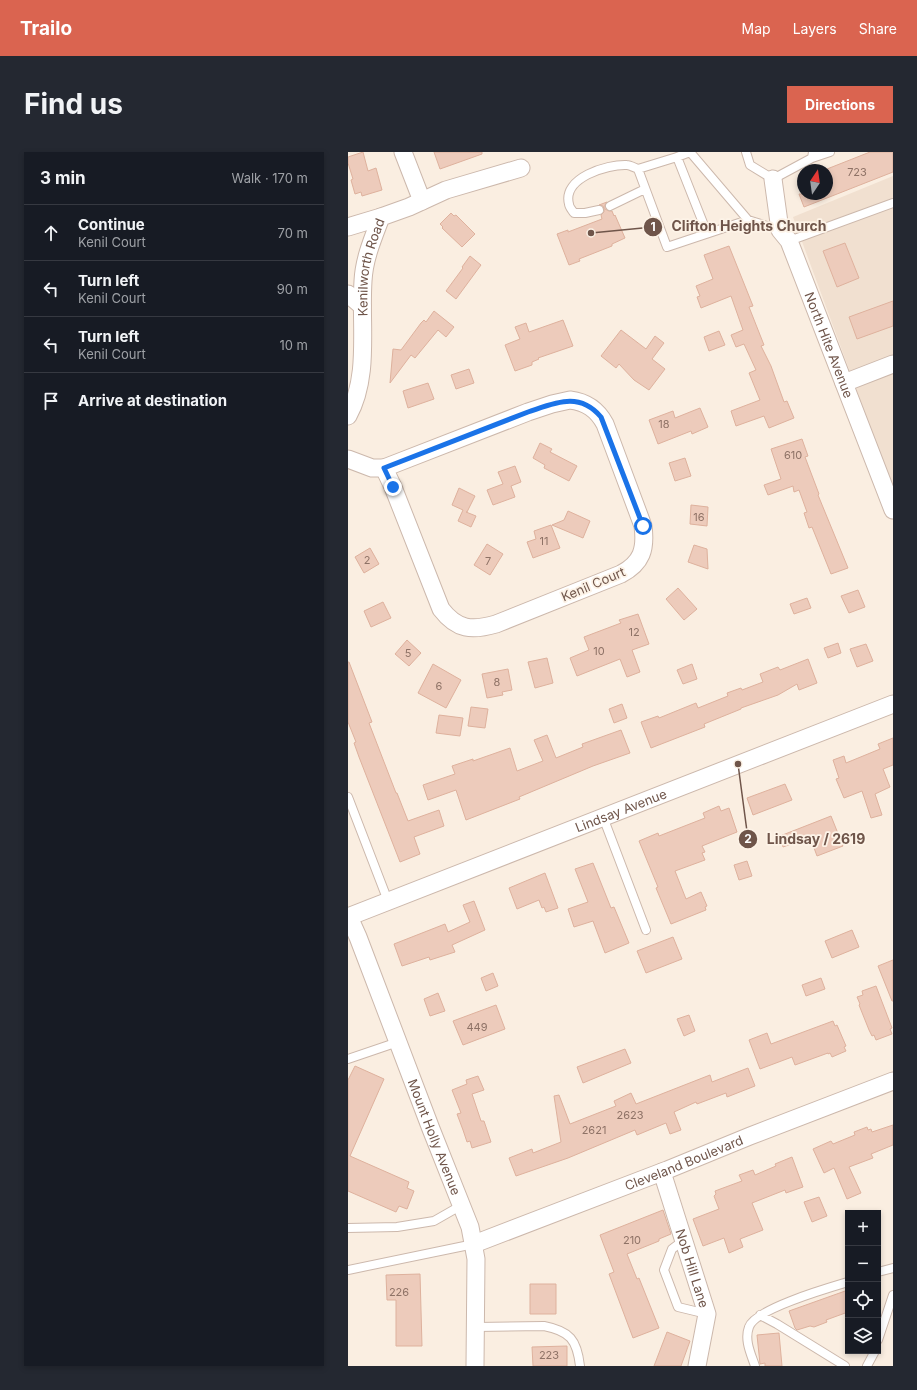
<!DOCTYPE html>
<html lang="en">
<head>
<meta charset="utf-8">
<style>
  body { margin:0; font-family:Inter,sans-serif; background:#242831; color:#f1f3f6 }
  .controls { position:absolute; right:12px; bottom:12px; display:grid; overflow:hidden; border-radius:0px; box-shadow:0 2px 6px #0003 }
  .controls button { width:36px; height:36px; display:grid; place-items:center; padding:0; border:0; border-bottom:1px solid #363941; background:#171b24; color:#f1f3f6; font:20px sans-serif }
  .compass { position:absolute; left:449px; top:12px; width:36px; height:36px; border-radius:50%; background:#171b24; box-shadow:0 2px 6px #0003; rotate:13deg }
  .stop { position:absolute; width:12px; height:12px; margin:-9px; border:3px solid #1a73e8; border-radius:50%; background:#fff }
  .stop.end { background:#1a73e8; border-color:#fff; box-shadow:0 1px 4px #0008 }
  .list { margin:0; padding:0; list-style:none }
  h2 { display:flex; justify-content:space-between; align-items:center; height:52px; margin:0; padding:0 16px; font-size:17px }
  h2 small { font-size:13px; font-weight:400; color:#9ea1a6 }
  .list li { display:grid; grid-template-columns:26px 1fr auto; gap:12px; align-items:center; box-sizing:border-box; height:56px; padding:0 16px; border-top:1px solid #363941 }
  .list b { display:block; font-size:15px; white-space:nowrap }
  .list p { margin:0; font-size:13px; white-space:nowrap; color:#9ea1a6 }
  .list em { font-size:13px; font-style:normal; color:#9ea1a6 }
  .icon { flex:none; width:22px; height:22px; fill:none; stroke:currentColor; stroke-width:2; stroke-linecap:round; stroke-linejoin:round }
  .map { position:relative; flex:none; width:545px; height:1214px; overflow:hidden; border-radius:0px }
  header { display:flex; align-items:center; gap:24px; box-sizing:border-box; height:56px; padding:0 20px; background:#da6450; color:#fff }
  header strong { font-size:19px }
  nav { display:flex; gap:22px; margin-inline-start:auto; font-size:14px }
  .intro { display:flex; align-items:center; justify-content:space-between; box-sizing:border-box; height:96px; padding:0 24px }
  h1 { margin:0; font-size:28px }
  .button { padding:10px 18px; border-radius:0px; background:#da6450; color:#fff; font-size:14px; font-weight:700 }
  main { display:flex; gap:24px; padding:0 24px }
  aside { flex:1; background:#171b24; border-radius:0px; box-shadow:0 2px 6px #0003 }
  .map>svg:first-child { display:block }
  .residential { fill:#f1e0d0 }
  .building { fill:#edcbbb; stroke:#deb19d }
  .lines { fill:none; stroke-linecap:round; stroke-linejoin:round }
  .lane-casing { stroke:#ccb8ac; stroke-width:10 }
  .street-casing { stroke:#ccb8ac; stroke-width:19 }
  .lane { stroke:#fff; stroke-width:8 }
  .street { stroke:#fff; stroke-width:17 }
  .route { stroke:#1a73e8; stroke-width:5 }
  .labels { text-anchor:middle; stroke-width:3.5; stroke-linejoin:round; paint-order:stroke }
  .number-label { font-size:11px; fill:#8e7266 }
  .street-label { font-size:13px; fill:#6f554a; stroke:#fdf3e7 }
  .leader { fill:none; stroke:#6f554a; stroke-width:1.5 }
  .callout-dot { fill:#6f554a; stroke:#fdf3e7; stroke-width:1.5 }
  .mark-label { font-size:12px; text-anchor:middle; font-weight:bold; fill:#fff }
  .callout-label { font-size:14px; text-anchor:middle; font-weight:bold; fill:#6f554a; stroke:#fdf3e7; stroke-width:3.5; stroke-linejoin:round; paint-order:stroke }
</style>
</head>
<body>
<header>
<strong>Trailo</strong>
<nav><a>Map</a><a>Layers</a><a>Share</a></nav>
</header>
<div class="intro"><h1>Find us</h1><a class="button">Directions</a></div>
<main>
<aside>
<h2>3 min<small>Walk · 170 m</small></h2>
<ul class="list">
<li><svg class="icon" aria-label="ahead" viewBox="0 0 24 24"><path d="M12 20V5M6 11l6-6 6 6"/></svg><div><b>Continue</b><p>Kenil Court</p></div><em>70 m</em></li>
<li><svg class="icon" aria-label="left" viewBox="0 0 24 24"><path d="M17 20v-9H6M10 6l-5 5 5 5"/></svg><div><b>Turn left</b><p>Kenil Court</p></div><em>90 m</em></li>
<li><svg class="icon" aria-label="left" viewBox="0 0 24 24"><path d="M17 20v-9H6M10 6l-5 5 5 5"/></svg><div><b>Turn left</b><p>Kenil Court</p></div><em>10 m</em></li>
<li><svg class="icon" aria-label="arrive" viewBox="0 0 24 24"><path d="M6 21V4h12l-3 4 3 4H6"/></svg><div><b>Arrive at destination</b></div></li>
</ul>
</aside>
<div class="map">
<svg width="545" height="1214" viewBox="0 0 545 1214">
  <rect width="100%" height="100%" fill="#faeee1"/>
  <path class="residential" d="M 545,24 L 545,337 L 445,65 Z"/>
  <path class="building" d="M 15,0 L 20,19 L 28,16 L 34,38 L 14,44 L 13,40 L 7,42 L 3,28 L 5,27 L 0,11 L 0,5 Z
    M 86,0 L 134,0 L 134,2 L 92,17 Z
    M 522,0 L 545,0 L 545,20 L 456,55 L 451,42 L 479,42 L 479,17 Z
    M 259,50 L 257,53 L 257,57 L 261,59 L 264,59 L 266,64 L 267,63 L 277,86 L 264,92 L 264,94 L 231,107 L 232,109 L 221,113 L 209,82 L 220,78 L 220,80 L 254,67 L 253,63 L 256,60 L 256,57 L 255,54 L 251,53 Z
    M 103,61 L 106,64 L 108,63 L 127,82 L 114,95 L 94,76 L 95,75 L 92,72 Z
    M 497,91 L 511,126 L 489,135 L 475,99 Z
    M 381,94 L 405,154 L 401,155 L 416,193 L 413,194 L 423,214 L 436,250 L 439,249 L 446,266 L 421,276 L 416,264 L 388,274 L 383,259 L 412,248 L 401,221 L 408,218 L 396,192 L 388,195 L 383,183 L 395,178 L 383,144 L 353,156 L 349,145 L 352,144 L 348,134 L 365,127 L 356,103 Z
    M 122,104 L 133,113 L 108,147 L 98,139 L 115,116 L 114,115 Z
    M 545,149 L 545,174 L 509,187 L 501,165 Z
    M 86,159 L 106,175 L 98,185 L 90,178 L 67,206 L 63,203 L 42,231 L 45,197 L 53,198 L 73,171 L 76,168 L 78,170 Z
    M 215,168 L 225,194 L 190,206 L 191,207 L 184,210 L 184,213 L 167,219 L 157,193 L 172,187 L 167,175 L 178,171 L 181,180 Z
    M 273,178 L 298,197 L 307,184 L 316,191 L 304,207 L 317,217 L 301,238 L 286,228 L 271,212 L 268,216 L 253,204 Z
    M 371,179 L 377,193 L 361,199 L 356,185 Z
    M 121,217 L 126,231 L 108,237 L 103,223 Z
    M 80,231 L 86,247 L 60,256 L 55,239 Z
    M 352,256 L 360,275 L 344,282 L 343,279 L 310,292 L 301,268 L 325,259 L 327,266 Z
    M 454,287 L 460,304 L 457,305 L 471,342 L 470,343 L 500,416 L 483,422 L 464,375 L 461,376 L 456,361 L 459,360 L 451,338 L 446,340 L 445,334 L 420,343 L 416,333 L 433,327 L 423,297 Z
    M 192,291 L 204,297 L 202,300 L 229,314 L 221,329 L 196,316 L 197,313 L 185,306 Z
    M 337,306 L 343,324 L 327,329 L 321,311 Z
    M 167,314 L 173,330 L 163,334 L 167,345 L 145,353 L 139,338 L 155,332 L 150,320 Z
    M 111,336 L 127,344 L 119,360 L 118,360 L 128,364 L 123,375 L 110,369 L 115,358 L 104,353 Z
    M 343,353 L 360,355 L 359,374 L 342,372 Z
    M 220,359 L 242,369 L 235,386 L 204,373 L 216,368 Z
    M 203,373 L 212,396 L 185,406 L 179,390 L 188,387 L 186,379 Z
    M 139,392 L 155,402 L 142,423 L 126,413 Z
    M 346,393 L 359,397 L 360,417 L 340,410 Z
    M 22,396 L 31,412 L 16,421 L 7,405 Z
    M 330,436 L 349,457 L 336,468 L 318,447 Z
    M 510,438 L 517,455 L 501,461 L 493,444 Z
    M 459,446 L 463,456 L 446,462 L 442,452 Z
    M 35,450 L 43,466 L 23,475 L 16,459 Z
    M 290,462 L 301,492 L 284,498 L 292,520 L 279,525 L 272,507 L 229,524 L 222,506 L 241,498 L 236,485 L 273,471 L 271,468 Z
    M 59,488 L 73,501 L 61,514 L 47,502 Z
    M 490,491 L 493,501 L 480,506 L 476,496 Z
    M 518,492 L 525,509 L 509,515 L 502,497 Z
    M 199,506 L 205,531 L 187,536 L 180,510 Z
    M 460,507 L 469,531 L 451,538 L 449,532 L 430,543 L 393,556 L 393,557 L 356,572 L 357,575 L 303,596 L 293,570 L 310,564 L 311,566 L 348,551 L 350,556 L 380,544 L 379,541 L 393,536 L 394,538 L 415,530 L 412,522 L 430,515 L 432,518 Z
    M 0,510 L 1,510 L 24,570 L 21,571 L 48,641 L 49,641 L 60,669 L 91,658 L 96,674 L 66,685 L 72,702 L 52,710 L 11,605 L 6,591 L 8,590 L 0,570 Z
    M 85,512 L 113,528 L 98,556 L 70,541 Z
    M 344,512 L 349,527 L 335,532 L 329,518 Z
    M 160,517 L 164,538 L 154,540 L 155,543 L 139,546 L 134,522 Z
    M 274,552 L 279,566 L 266,571 L 261,557 Z
    M 123,555 L 140,557 L 137,576 L 120,574 Z
    M 91,563 L 115,566 L 112,584 L 88,581 Z
    M 273,578 L 282,601 L 245,614 L 171,645 L 172,647 L 118,668 L 108,638 L 80,648 L 75,633 L 107,622 L 104,614 L 125,607 L 125,609 L 162,596 L 169,619 L 195,609 L 186,588 L 199,583 L 208,606 L 235,595 L 234,592 Z
    M 545,586 L 545,613 L 535,617 L 542,635 L 527,642 L 534,663 L 523,666 L 514,639 L 496,646 L 488,627 L 491,626 L 485,608 L 496,604 L 498,611 L 532,597 L 530,592 Z
    M 437,632 L 444,648 L 405,663 L 399,646 Z
    M 371,654 L 373,659 L 381,656 L 389,680 L 354,694 L 357,700 L 354,701 L 357,708 L 327,719 L 338,747 L 353,740 L 359,754 L 357,755 L 358,758 L 323,772 L 308,736 L 310,735 L 291,689 L 310,681 L 311,684 L 357,666 L 355,661 Z
    M 483,664 L 495,694 L 469,704 L 462,685 L 435,695 L 432,684 Z
    M 399,709 L 404,724 L 391,728 L 386,713 Z
    M 245,711 L 263,756 L 266,755 L 281,791 L 257,801 L 245,769 L 226,775 L 220,757 L 240,750 L 227,717 Z
    M 197,721 L 210,756 L 198,760 L 196,755 L 194,756 L 191,748 L 169,757 L 161,736 Z
    M 126,749 L 137,778 L 104,793 L 107,800 L 82,808 L 81,805 L 54,814 L 46,792 L 97,772 L 100,780 L 122,770 L 115,753 Z
    M 504,778 L 511,795 L 484,806 L 477,789 Z
    M 325,785 L 334,807 L 298,821 L 289,799 Z
    M 545,808 L 545,849 L 544,849 L 530,814 Z
    M 145,821 L 150,834 L 138,839 L 133,826 Z
    M 473,826 L 477,837 L 458,844 L 454,833 Z
    M 528,834 L 544,876 L 542,877 L 544,882 L 528,888 L 526,883 L 524,884 L 521,878 L 511,853 L 512,852 L 509,845 L 515,843 L 514,839 Z
    M 90,841 L 97,859 L 82,864 L 76,847 Z
    M 148,853 L 157,877 L 115,893 L 105,869 Z
    M 341,863 L 347,879 L 336,884 L 329,867 Z
    M 485,869 L 487,874 L 489,873 L 498,894 L 496,895 L 498,899 L 484,905 L 482,901 L 480,902 L 480,901 L 447,913 L 444,905 L 412,917 L 401,888 L 419,881 L 423,892 Z
    M 277,897 L 283,911 L 235,931 L 229,915 Z
    M 7,914 L 36,927 L 2,1004 L 61,1030 L 59,1036 L 66,1039 L 59,1057 L 51,1054 L 48,1060 L 0,1039 L 0,928 Z
    M 400,916 L 407,934 L 379,945 L 378,941 L 349,952 L 348,950 L 326,960 L 333,978 L 322,982 L 318,971 L 289,983 L 287,978 L 220,1006 L 168,1024 L 161,1006 L 184,997 L 185,1001 L 213,990 L 206,944 L 211,943 L 222,972 L 268,954 L 266,949 L 283,941 L 288,952 L 362,923 L 364,930 Z
    M 130,924 L 136,938 L 124,942 L 133,969 L 136,969 L 143,990 L 124,996 L 122,989 L 119,990 L 115,978 L 109,962 L 113,961 L 104,938 L 119,932 L 118,928 Z
    M 545,973 L 545,993 L 523,1002 L 525,1006 L 501,1015 L 513,1041 L 499,1047 L 486,1016 L 476,1021 L 465,997 L 483,989 L 485,992 L 507,983 L 506,980 L 519,975 L 520,978 L 523,977 L 524,980 Z
    M 444,1005 L 455,1035 L 438,1041 L 437,1038 L 404,1051 L 415,1078 L 392,1087 L 395,1095 L 381,1101 L 376,1086 L 355,1094 L 345,1067 L 371,1057 L 366,1044 L 368,1042 L 367,1039 L 394,1029 L 391,1023 L 405,1018 L 407,1023 L 428,1014 L 427,1012 Z
    M 471,1045 L 479,1064 L 464,1070 L 456,1050 Z
    M 315,1058 L 323,1082 L 311,1087 L 311,1089 L 279,1102 L 289,1127 L 291,1126 L 311,1176 L 285,1186 L 261,1122 L 266,1120 L 252,1083 Z
    M 72,1122 L 74,1194 L 48,1194 L 48,1148 L 39,1148 L 38,1123 Z
    M 182,1132 L 208,1132 L 208,1162 L 182,1162 Z
    M 500,1138 L 500,1160 L 478,1168 L 479,1170 L 466,1175 L 462,1174 L 449,1178 L 447,1176 L 441,1159 Z
    M 319,1180 L 342,1189 L 333,1214 L 306,1214 Z
    M 431,1181 L 434,1214 L 417,1214 L 417,1211 L 412,1212 L 409,1183 Z
    M 219,1194 L 219,1214 L 185,1214 L 184,1195 Z"/>
  <g class="lines">
    <g class="lane-casing">
      <path id="lane" d="M 398,0 L 402,13 L 425,27 L 464,6 L 465,0
        M 329,5 L 342,0 L 400,68
        M 464,6 L 482,0
        M 262,54 L 297,37
        M 251,58 L 237,61 L 226,61 C 224,58 221,55 221,52 C 214,26 259,12 279,13 C 282,13 287,16 290,17
        M 359,81 L 329,5 L 290,17 L 319,95 L 400,68 L 432,78
        M 441,89 L 545,51
        M 0,645 L 40,749
        M 255,665 L 298,778
        M 0,907 L 50,890
        M 0,1076 L 49,1075 L 86,1069 L 114,1053
        M 336,1088 L 324,1097 L 316,1118 L 330,1155 L 359,1162
        M 0,1118 L 126,1092
        M 530,1120 L 545,1116
        M 412,1163 L 429,1172 L 497,1214
        M 128,1175 L 196,1174 C 222,1179 229,1188 232,1214
        M 530,1188 L 545,1143
        M 407,1214 C 403,1202 396,1188 401,1175 C 407,1157 480,1136 500,1130
        M 519,1214 L 527,1199"/>
    </g>
    <g class="street-casing">
      <g id="street">
        <path d="M 55,0 L 74,49"/>
        <path id="s1" d="M 425,27 L 432,78 L 441,89 L 545,358"/>
        <path d="M 0,75 L 33,65"/>
        <path d="M 0,142 L 14,154"/>
        <path d="M 496,231 L 545,212"/>
        <path d="M 222,248 C 238,250 249,257 257,272 L 295,374 C 298,397 294,411 273,422 L 148,472 C 124,479 109,478 93,457 L 45,335 L 36,316 L 180,260 L 204,252 Z"/>
        <path id="s2" d="M 0,264 C 22,224 12,174 15,129 C 16,107 25,86 33,65 L 61,55 L 98,38 L 173,16"/>
        <path d="M 0,307 L 24,316 L 36,316"/>
        <path id="s3" d="M 0,765 L 545,552"/>
        <path id="s4" d="M 1,765 L 10,785 L 83,977 L 122,1075 L 128,1107 L 127,1214"/>
        <path id="s5" d="M 314,1020 L 359,1162 L 349,1214"/>
        <path id="s6" d="M 126,1092 L 319,1018 L 402,984 L 545,929"/>
      </g>
    </g>
    <use href="#lane" class="lane"/>
    <use href="#street" class="street"/>
  </g>
  <g class="lines">
    <path class="route" d="M 45,335 L 36,316 L 180,260 C 207,251 231,239 253,265 L 295,374"/>
  </g>
  <g class="labels">
    <g class="number-label">
      <text x="509" y="24">723</text>
      <text x="316" y="276">18</text>
      <text x="445" y="307">610</text>
      <text x="351" y="369">16</text>
      <text x="196" y="393">11</text>
      <text x="19" y="412">2</text>
      <text x="140" y="413">7</text>
      <text x="286" y="484">12</text>
      <text x="251" y="503">10</text>
      <text x="60" y="505">5</text>
      <text x="149" y="534">8</text>
      <text x="91" y="538">6</text>
      <text x="129" y="879">449</text>
      <text x="282" y="967">2623</text>
      <text x="246" y="982">2621</text>
      <text x="284" y="1092">210</text>
      <text x="51" y="1144">226</text>
      <text x="201" y="1207">223</text>
    </g>
    <g class="street-label">
      <text dy="5" stroke="none"><textPath href="#s2" startOffset="152">Kenilworth Road</textPath></text>
      <text dy="5" stroke="none"><textPath href="#s1" startOffset="177">North Hite Avenue</textPath></text>
      <text transform="translate(245 432) rotate(-23)" y="5">Kenil Court</text>
      <text dy="5" stroke="none"><textPath href="#s3" startOffset="293">Lindsay Avenue</textPath></text>
      <text dy="5" stroke="none"><textPath href="#s4" startOffset="236">Mount Holly Avenue</textPath></text>
      <text dy="5" stroke="none"><textPath href="#s6" startOffset="225">Cleveland Boulevard</textPath></text>
      <text dy="5" stroke="none"><textPath href="#s5" startOffset="101">Nob Hill Lane</textPath></text>
    </g>
  </g>
  <path class="leader" d="M243 81L305 75M390 612L400 687"/>
  <g class="callout-dot">
    <circle cx="243" cy="81" r="4"/>
    <circle cx="390" cy="612" r="4"/>
    <circle cx="305" cy="75" r="10"/>
    <circle cx="400" cy="687" r="10"/>
  </g>
  <g class="mark-label">
    <text x="305" y="79">1</text>
    <text x="400" y="691">2</text>
  </g>
  <g class="callout-label">
    <text x="401" y="79">Clifton Heights Church</text>
    <text x="468" y="692">Lindsay / 2619</text>
  </g>
</svg>
<div class="controls">
<button>+</button>
<button>−</button>
<button><svg class="icon" aria-label="locate" viewBox="0 0 24 24"><circle cx="12" cy="12" r="6"/><path d="M12 2v4M12 18v4M2 12h4M18 12h4"/></svg></button>
<button><svg class="icon" aria-label="layers" viewBox="0 0 24 24"><path d="M12 4l9 5-9 5-9-5zM3 14l9 5 9-5"/></svg></button>
</div>
<svg class="compass" viewBox="-18 -18 36 36"><path d="M0-13l5 13h-10z" fill="#e53935"/><path d="M0 13l5-13h-10z" fill="#9ea1a6"/></svg>
<div class="stop" style="left:295px;top:374px"></div>
<div class="stop end" style="left:45px;top:335px"></div>
</div>
</main>
</body>
</html>
